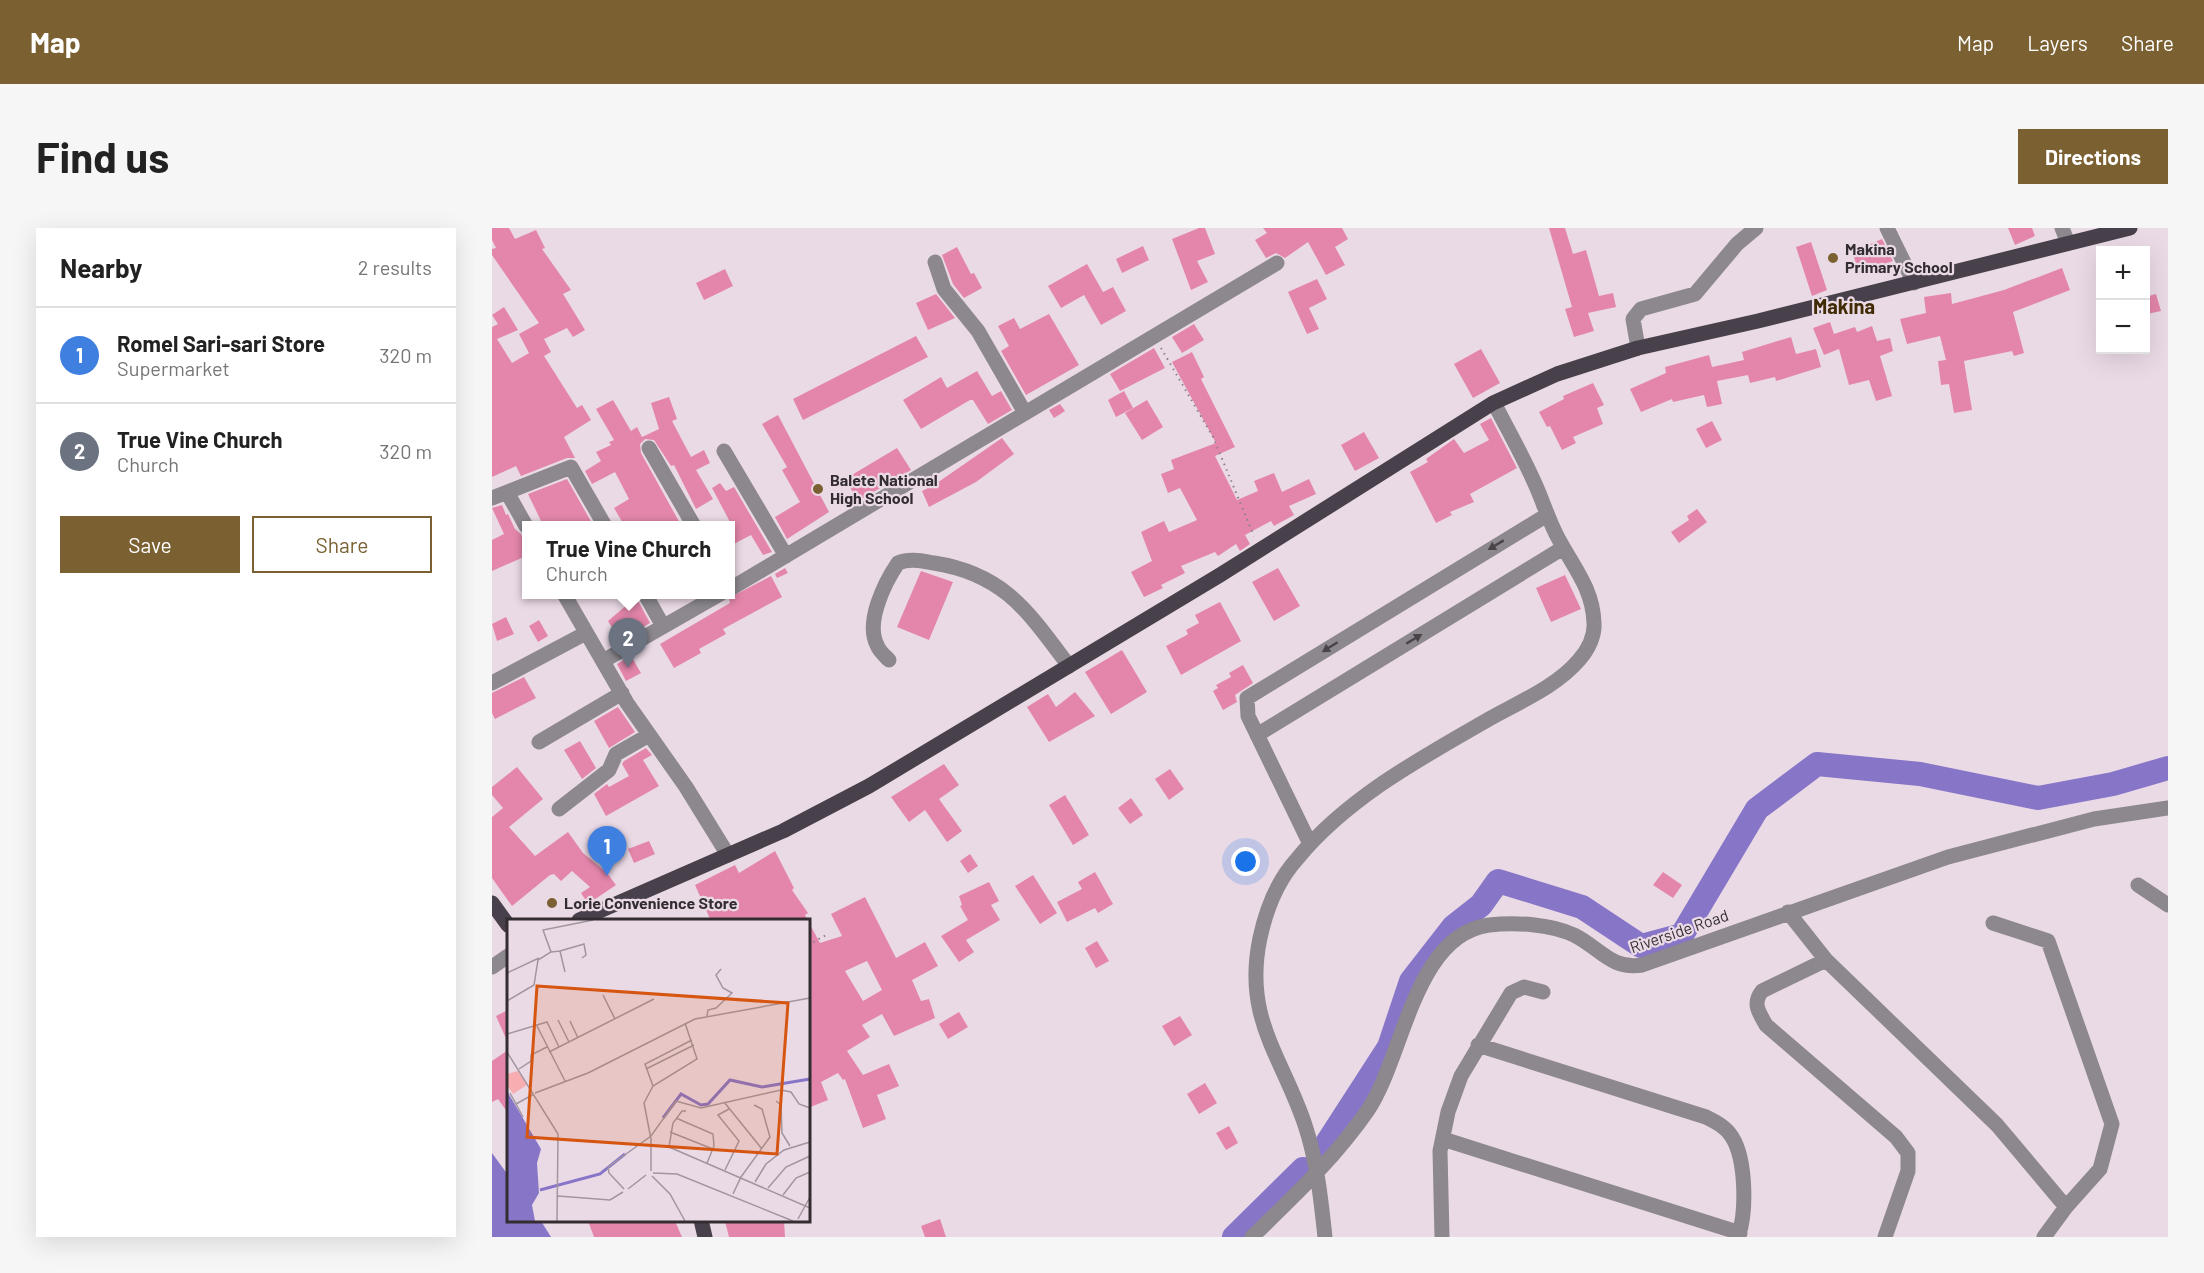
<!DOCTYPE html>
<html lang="en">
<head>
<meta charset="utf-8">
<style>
  body { margin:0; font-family:Barlow,sans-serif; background:#f6f6f6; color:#222 }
  .controls { position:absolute; right:18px; top:18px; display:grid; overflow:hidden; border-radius:0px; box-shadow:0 6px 24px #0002 }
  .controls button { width:54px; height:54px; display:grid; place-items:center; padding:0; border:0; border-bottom:2px solid #e0e0e0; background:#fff; color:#222; font:30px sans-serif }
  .you { position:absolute; left:754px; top:634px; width:21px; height:21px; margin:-15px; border:4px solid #fff; border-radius:50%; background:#1a73e8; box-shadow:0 0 0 9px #1a73e833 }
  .badge { display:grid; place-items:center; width:39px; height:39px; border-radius:50%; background:#7b6032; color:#fff; font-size:20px; font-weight:700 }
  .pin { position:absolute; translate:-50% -50px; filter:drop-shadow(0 2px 3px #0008) }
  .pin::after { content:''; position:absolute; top:32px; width:21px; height:18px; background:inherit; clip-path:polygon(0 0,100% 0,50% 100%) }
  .popup { position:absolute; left:30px; top:293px; width:213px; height:78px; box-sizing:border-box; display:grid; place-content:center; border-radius:0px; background:#fff; filter:drop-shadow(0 2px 4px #0005); font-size:20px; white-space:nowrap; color:#767676 }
  .popup b { font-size:22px; color:#222 }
  .popup::after { content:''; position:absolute; left:50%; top:100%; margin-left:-12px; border:12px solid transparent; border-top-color:#fff }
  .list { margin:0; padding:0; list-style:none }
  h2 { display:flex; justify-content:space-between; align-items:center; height:78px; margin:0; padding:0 24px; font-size:26px }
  h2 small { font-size:20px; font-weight:400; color:#767676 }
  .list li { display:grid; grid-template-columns:39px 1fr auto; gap:18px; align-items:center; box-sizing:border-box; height:96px; padding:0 24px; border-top:2px solid #e0e0e0 }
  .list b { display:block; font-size:22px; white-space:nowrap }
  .list p { margin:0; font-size:20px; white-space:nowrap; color:#767676 }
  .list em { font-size:20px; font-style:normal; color:#767676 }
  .actions { display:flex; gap:12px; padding:18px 24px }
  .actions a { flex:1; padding:14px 0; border:2px solid #7b6032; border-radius:0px; text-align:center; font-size:21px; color:#7b6032 }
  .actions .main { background:#7b6032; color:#fff }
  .map { position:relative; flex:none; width:1676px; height:1009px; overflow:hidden; border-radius:0px }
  header { display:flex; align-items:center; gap:36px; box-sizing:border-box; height:84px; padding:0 30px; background:#7b6032; color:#fff }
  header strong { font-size:28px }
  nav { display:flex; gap:33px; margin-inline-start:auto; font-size:21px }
  .intro { display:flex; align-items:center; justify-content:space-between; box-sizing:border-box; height:144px; padding:0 36px }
  h1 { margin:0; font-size:42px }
  .button { padding:15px 27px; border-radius:0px; background:#7b6032; color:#fff; font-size:21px; font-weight:700 }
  main { display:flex; gap:36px; padding:0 36px }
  aside { flex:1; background:#fff; border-radius:0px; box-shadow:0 6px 24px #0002 }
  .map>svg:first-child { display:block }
  .water { fill:#8775c7 }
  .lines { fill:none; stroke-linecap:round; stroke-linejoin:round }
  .river { stroke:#8775c7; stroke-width:24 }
  .building { fill:#e486ab; fill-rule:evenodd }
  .path { stroke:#8b8088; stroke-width:2; stroke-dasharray:1.5 4.5; stroke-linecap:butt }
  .minor { stroke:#8c888e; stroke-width:15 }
  .major { stroke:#48414c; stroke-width:15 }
  .oneway { fill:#494448 }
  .poi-dot { fill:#7b6032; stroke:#eadae6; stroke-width:2 }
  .labels { text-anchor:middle; stroke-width:4.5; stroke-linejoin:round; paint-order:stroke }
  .poi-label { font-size:16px; font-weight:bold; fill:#332d31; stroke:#eadae6; text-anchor:start }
  .street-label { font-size:16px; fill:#332d31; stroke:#eadae6 }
  .quarter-label { font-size:20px; font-weight:bold; fill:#402b04; stroke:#eadae6 }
  .inset-river { fill:none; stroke:#8775c7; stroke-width:3 }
  .inset-road { fill:none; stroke:#a1959e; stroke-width:1.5 }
  .view { fill:#d65510; fill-opacity:0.15; stroke:#d65510; stroke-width:3 }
  .inset-edge { fill:none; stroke:#332d31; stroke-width:3 }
</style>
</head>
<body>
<header>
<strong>Map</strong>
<nav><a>Map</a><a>Layers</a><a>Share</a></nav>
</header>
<div class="intro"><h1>Find us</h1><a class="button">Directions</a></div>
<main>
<aside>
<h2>Nearby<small>2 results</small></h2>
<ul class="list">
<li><span class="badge" style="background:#3f7fe0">1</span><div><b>Romel Sari-sari Store</b><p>Supermarket</p></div><em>320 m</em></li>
<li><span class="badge" style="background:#6b7280">2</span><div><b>True Vine Church</b><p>Church</p></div><em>320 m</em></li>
</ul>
<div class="actions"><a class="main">Save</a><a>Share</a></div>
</aside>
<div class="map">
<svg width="1676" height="1009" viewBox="0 0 1676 1009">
  <rect width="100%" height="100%" fill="#eadae6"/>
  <path class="water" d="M 0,925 L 16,947 L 16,992 L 49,993 L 59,1009 L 0,1009 Z"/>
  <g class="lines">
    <path class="river" d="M 833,918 L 897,819 L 919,753 L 961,699 L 989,677 L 1006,653 L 1090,679 L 1149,718 L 1190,707 L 1265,581 L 1325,536 L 1428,546 L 1546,570 L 1621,556 L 1676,540
      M 742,1009 L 811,941"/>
  </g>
  <path class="building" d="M 0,0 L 17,0 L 23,11 L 44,2 L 53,20 L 50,21 L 79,62 L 71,66 L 93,102 L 81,109 L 75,100 L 52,111 L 59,124 L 52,128 L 85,180 L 90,177 L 99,192 L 72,209 L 83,230 L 75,230 L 29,248 L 24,238 L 0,249 L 0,99 L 6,96 L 0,87 L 12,79 L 26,102 L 5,111 L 20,135 L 37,125 L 27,106 L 47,95 L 0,27 L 0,21 L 4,20 L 0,12 Z
    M 707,0 L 713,0 L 723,26 L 705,33 L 716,54 L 699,62 L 680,11 Z
    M 771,0 L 850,0 L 856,11 L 843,19 L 853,37 L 834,47 L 816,14 L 793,30 L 784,25 L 774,30 L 763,12 L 775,5 Z
    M 1057,0 L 1073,0 L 1081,26 L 1094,22 L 1107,68 L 1121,65 L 1124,79 L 1096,85 L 1102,103 L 1082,109 L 1073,81 L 1080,79 Z
    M 1516,0 L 1540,0 L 1543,8 L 1523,17 Z
    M 1390,11 L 1401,33 L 1368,46 L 1360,24 Z
    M 1319,14 L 1335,62 L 1320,68 L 1304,19 Z
    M 651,18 L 657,32 L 630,45 L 624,31 Z
    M 465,19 L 479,46 L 482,45 L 490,60 L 472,70 L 461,56 L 450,27 Z
    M 595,36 L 611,64 L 621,59 L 634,83 L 609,97 L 592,67 L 569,80 L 556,58 Z
    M 1570,40 L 1578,62 L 1521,84 L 1532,125 L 1522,128 L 1520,123 L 1472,133 L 1480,182 L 1462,185 L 1457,156 L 1449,157 L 1446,133 L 1454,132 L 1448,108 L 1415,116 L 1408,91 L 1434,85 L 1432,69 L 1459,65 L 1460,76 L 1512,62 Z
    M 233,41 L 241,58 L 212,72 L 204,55 Z
    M 825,51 L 835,71 L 817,80 L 827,101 L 815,106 L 796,64 Z
    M 444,66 L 463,90 L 436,102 L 424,75 Z
    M 1664,66 L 1669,83 L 1655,86 L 1653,69 Z
    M 557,86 L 587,137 L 534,167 L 509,123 L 517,118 L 506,98 L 522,90 L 528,101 Z
    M 1338,94 L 1342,106 L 1363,99 L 1365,104 L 1380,98 L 1385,113 L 1398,110 L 1401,123 L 1388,128 L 1400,168 L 1384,173 L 1377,152 L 1357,157 L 1347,121 L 1332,127 L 1321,100 Z
    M 702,96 L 712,112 L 690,125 L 680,109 Z
    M 424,108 L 436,129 L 311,192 L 301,171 Z
    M 1299,109 L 1304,126 L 1324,121 L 1329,139 L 1284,153 L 1283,149 L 1258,155 L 1256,147 L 1225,153 L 1230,176 L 1215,179 L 1212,167 L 1181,174 L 1180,171 L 1149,184 L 1138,161 L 1174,145 L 1173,139 L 1217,127 L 1220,139 L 1252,132 L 1250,124 Z
    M 662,120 L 673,140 L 628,163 L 618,146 Z
    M 989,121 L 1008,155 L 981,170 L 962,136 Z
    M 700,124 L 712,149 L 709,151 L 743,219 L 723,228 L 745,272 L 766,263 L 762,253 L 782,245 L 790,264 L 817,251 L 824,266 L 797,278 L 802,287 L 782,298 L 779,293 L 753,307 L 758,316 L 748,323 L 744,316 L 726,328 L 723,324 L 689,338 L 693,345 L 669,357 L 671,360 L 652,369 L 639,344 L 660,333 L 649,304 L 672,293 L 677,304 L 705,292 L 688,260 L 676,265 L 669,246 L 682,241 L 679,232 L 724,215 L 680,134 Z
    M 485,143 L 500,168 L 509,163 L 520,182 L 496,196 L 481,172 L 478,172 L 429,201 L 411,172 L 449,149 L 455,160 Z
    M 1101,155 L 1112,177 L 1105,180 L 1111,196 L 1081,209 L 1084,215 L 1070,222 L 1058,198 L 1055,199 L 1047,184 L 1072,171 L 1071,168 Z
    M 632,163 L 641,180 L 624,189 L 616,172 Z
    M 177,169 L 185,191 L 180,193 L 199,229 L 212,222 L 218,235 L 204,242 L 221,271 L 204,281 L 182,237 L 179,238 L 162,212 L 153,211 L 148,216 L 149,225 L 189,297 L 132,297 L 122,280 L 137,271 L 123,244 L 100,256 L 93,243 L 109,233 L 104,224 L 119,217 L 117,214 L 122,212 L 104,181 L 121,172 L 139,203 L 145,199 L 150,209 L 167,201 L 159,175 Z
    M 655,172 L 671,199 L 650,212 L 633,185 Z
    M 568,176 L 573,183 L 562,190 L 557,182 Z
    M 286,187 L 337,284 L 295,311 L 283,289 L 308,274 L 290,242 L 295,239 L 270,196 Z
    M 999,190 L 1025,240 L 978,266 L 982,274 L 958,284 L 960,287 L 944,295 L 918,244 L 936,234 L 934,231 L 962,211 L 972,225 L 997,212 L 988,196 Z
    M 1220,193 L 1230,212 L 1214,220 L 1204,201 Z
    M 872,204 L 887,230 L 863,243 L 849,217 Z
    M 510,210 L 522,226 L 484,254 L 437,279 L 430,263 L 442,257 Z
    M 405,220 L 419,242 L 366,273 L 353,251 Z
    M 75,251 L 101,297 L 51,297 L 36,266 Z
    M 228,255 L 234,263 L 242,259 L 280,324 L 271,327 L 259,307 L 238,318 L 238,294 L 220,260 Z
    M 10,277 L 14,287 L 16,286 L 23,301 L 29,306 L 34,317 L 34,328 L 0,343 L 0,312 L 12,306 L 0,280 Z
    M 1205,281 L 1215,294 L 1187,315 L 1179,304 L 1197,292 L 1195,288 Z
    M 293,340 L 296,345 L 285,350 L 283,346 Z
    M 786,340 L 808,378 L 782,393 L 760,354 Z
    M 429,343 L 461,354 L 437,412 L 405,399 Z
    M 1073,347 L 1089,381 L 1059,394 L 1044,360 Z
    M 279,348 L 290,369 L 231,401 L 234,406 L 207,421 L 209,425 L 182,440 L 168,416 L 238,375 L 237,370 Z
    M 144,369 L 158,395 L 138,407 L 133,401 L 124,406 L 116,393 Z
    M 728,374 L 749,413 L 689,447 L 674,418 L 693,408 L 696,406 L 694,402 L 707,395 L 703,387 Z
    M 14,389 L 22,406 L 5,413 L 0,396 Z
    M 47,392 L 56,408 L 46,414 L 37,398 Z
    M 630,422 L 655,464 L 619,486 L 593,444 Z
    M 139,428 L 149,445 L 134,453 L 125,436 Z
    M 751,437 L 761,455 L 743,467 L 745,474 L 731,482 L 721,463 L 726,460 L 724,457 L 739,449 L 737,445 Z
    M 32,449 L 44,470 L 3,491 L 0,485 L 0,465 Z
    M 583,464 L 603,488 L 557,514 L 535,479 L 556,466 L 564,479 Z
    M 126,479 L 143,504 L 117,520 L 102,493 Z
    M 88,513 L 104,540 L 90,551 L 72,522 Z
    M 154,520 L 160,527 L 151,532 L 167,558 L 114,588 L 102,566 L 115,556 L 117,559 L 137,548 L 130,536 L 132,533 Z
    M 452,536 L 467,557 L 447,571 L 470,603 L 455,614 L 433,582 L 417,594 L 399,569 Z
    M 25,539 L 51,571 L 17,599 L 43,628 L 76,604 L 91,625 L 115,645 L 124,657 L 96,676 L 89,665 L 98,659 L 80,643 L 69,653 L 62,646 L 58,647 L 20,678 L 0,650 L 0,589 L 11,580 L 0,567 L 0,559 Z
    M 678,541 L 692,561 L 677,572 L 663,551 Z
    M 573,567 L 597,607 L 581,617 L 557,577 Z
    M 639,570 L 651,587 L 638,596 L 626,580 Z
    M 157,613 L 163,626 L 142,635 L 136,621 Z
    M 283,623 L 302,660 L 300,662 L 316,685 L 313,687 L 316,693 L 219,693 L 203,657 L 243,637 L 247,645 Z
    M 478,626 L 486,638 L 476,645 L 468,633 Z
    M 603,644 L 621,676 L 606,685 L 603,680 L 575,694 L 565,674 L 590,661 L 586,654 Z
    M 1171,644 L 1190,657 L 1181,670 L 1161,657 Z
    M 541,647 L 565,685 L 548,696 L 523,658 Z
    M 497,654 L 507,673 L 499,677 L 508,692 L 474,712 L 482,724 L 467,734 L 449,708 L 476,692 L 468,678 L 470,677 L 467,668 Z
    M 373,669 L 404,730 L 433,714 L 446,738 L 420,752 L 429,773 L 437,771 L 443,790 L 402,808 L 390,786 L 370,797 L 378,809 L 355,823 L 371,847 L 397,836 L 407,858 L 385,867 L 394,891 L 371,900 L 353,851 L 351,852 L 346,845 L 329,854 L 336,872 L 316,880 L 316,693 L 328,715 L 350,708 L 339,686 ZM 375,733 L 390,762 L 371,773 L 353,743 Z
    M 605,713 L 617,733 L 604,740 L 593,720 Z
    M 16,782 L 16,815 L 4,788 Z
    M 467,784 L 476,799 L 456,811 L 447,796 Z
    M 688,788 L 700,807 L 682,818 L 670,798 Z
    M 16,822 L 16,885 L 6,871 L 0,874 L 0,833 Z
    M 713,855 L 725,875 L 707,886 L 695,866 Z
    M 737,898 L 746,915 L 734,922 L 724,905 Z
    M 448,991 L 454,1009 L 433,1009 L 429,998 Z
    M 96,993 L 183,993 L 190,1009 L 102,1009 Z
    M 233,993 L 292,993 L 293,1009 L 237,1009 Z"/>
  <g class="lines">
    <path class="path" d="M 669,120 L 721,209 L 762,308
      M 316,717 L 336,706"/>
    <path class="minor" d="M 1395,0 L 1422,55
      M 1570,0 L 1576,15
      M 443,34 L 452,61 L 486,103 L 533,185
      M 1146,120 L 1141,91 L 1149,81 L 1203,66 L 1245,16 L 1264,0
      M 157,220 L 202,298
      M 232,223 L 294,328
      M 16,266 L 34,298
      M 0,270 L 79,239 L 113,298
      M 238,361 L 785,35
      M 72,366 L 135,475 L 194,559 L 236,627
      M 153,366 L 171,398
      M 397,432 C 393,428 387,423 385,417 C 373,394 393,354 406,335 C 418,330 430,333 442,335 C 513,346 537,385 577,438
      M 111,433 L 228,366
      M 0,455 L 94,405
      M 765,507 L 1071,320
      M 47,514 L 130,465
      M 67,581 L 117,542 L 124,526 L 157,507
      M 818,616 L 756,488 L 755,470 L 1055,287
      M 1646,657 L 1676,677
      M 1296,684 L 1334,732 L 1505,897 L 1574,979
      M 1501,695 L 1556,713 L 1620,896 L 1608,941 L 1574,979 L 1552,1009
      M 1334,732 L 1270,763 C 1260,776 1267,784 1274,797 L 1404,909 L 1416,925 L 1416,943 L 1393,1009
      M 0,739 L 16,728
      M 986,817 L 1214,889 C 1224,894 1234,899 1240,909 C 1254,931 1255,984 1246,1009
      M 951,911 L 1248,1005
      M 760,1009 C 801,969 843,930 876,882 C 912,828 922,707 997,697 C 1024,694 1058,696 1082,707 C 1108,720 1119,742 1150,737 L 1456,629 L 1602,591 L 1676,580
      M 833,1009 C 829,972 825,933 813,897 C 790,828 751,790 768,710 C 774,682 786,652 805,631 C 855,570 929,530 997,491 C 1027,474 1064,459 1087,432 C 1096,422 1103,408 1102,395 C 1101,359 1079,336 1064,306 C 1056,290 1051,274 1044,258 C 1032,230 1016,202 1002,175
      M 950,1009 L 948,923 L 956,884 L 969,848 L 1019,765 L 1032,759 L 1051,764"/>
    <path class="major" d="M 0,675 L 16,697
      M 87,692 L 291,603 L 377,558 L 728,347 L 1001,175 L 1065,146 L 1146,120 L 1266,93 L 1638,0
      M 209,992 L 213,1009"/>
  </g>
  <defs><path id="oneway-solid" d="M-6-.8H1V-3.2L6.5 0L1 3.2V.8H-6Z" transform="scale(1.5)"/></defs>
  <g class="oneway">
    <use href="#oneway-solid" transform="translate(1004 317) rotate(149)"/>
    <use href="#oneway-solid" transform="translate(922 411) rotate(-31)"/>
    <use href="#oneway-solid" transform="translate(838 419) rotate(148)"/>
  </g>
  <g class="poi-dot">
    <circle cx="1341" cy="30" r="6"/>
    <circle cx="326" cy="261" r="6"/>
    <circle cx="60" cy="675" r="6"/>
  </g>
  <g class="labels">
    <g class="poi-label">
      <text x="1353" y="27">Makina<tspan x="1353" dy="18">Primary School</tspan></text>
      <text x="338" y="258">Balete National<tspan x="338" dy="18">High School</tspan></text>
      <text x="72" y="681">Lorie Convenience Store</text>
    </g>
    <g class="street-label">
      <text transform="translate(1187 703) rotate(-19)" y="6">Riverside Road</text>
    </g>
    <g class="quarter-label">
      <text x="1352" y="86">Makina</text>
    </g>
  </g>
  <g transform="translate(15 691)">
    <rect width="303" height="303" fill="#eadae6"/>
    <path d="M 11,152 L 20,166 L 6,175 L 0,166 L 0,155 Z" fill="#f8adb0"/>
    <path d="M 0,172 L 34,230 L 30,244 L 32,274 L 25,286 L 28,302 L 0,302 Z" fill="#8775c7"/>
    <path class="inset-river" d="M 156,199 L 174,175 L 194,186 L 201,185 L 223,161 L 255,168 L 303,160M 33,271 L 93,255 L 118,235"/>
    <path class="inset-road" d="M 53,32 L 77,25 L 79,36 L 75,39M 44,33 L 53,32 L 58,53M 0,54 L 32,39M 96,76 L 108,100M 0,82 L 27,66 L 31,41 L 44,33 L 36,11 L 86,1M 200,97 L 201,91 L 209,89 L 225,74 L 216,69 L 209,56 L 214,50M 51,101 L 62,123M 63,102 L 71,119M 30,107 L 58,162M 0,115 L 40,103 L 52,128M 0,133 L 51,215 L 50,302M 42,133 L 147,80M 12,150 L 24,142 L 24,136 L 40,128M 139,150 L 187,126M 146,167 L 138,145 L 185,121M 3,174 L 16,198M 28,174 L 81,154 L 188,100 L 303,79M 269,182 L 274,186 L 275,214 L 283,227M 217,183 L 255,230M 9,185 L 27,175M 179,192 L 175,192 L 166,204 L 162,228 L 303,289M 169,199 L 206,215 L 207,227 L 200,244M 163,213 L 206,230M 218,251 L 232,222 L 211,196 L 222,190M 144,252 L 144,220 L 137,184 L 146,167 L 190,140 L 178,104M 146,254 L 170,255 L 286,302M 145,257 L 163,275 L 178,302M 248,263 L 259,245 L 277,231 L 303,223M 261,269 L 279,248 L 303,237M 117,270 L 102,254 L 101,248 L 144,217 L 169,182 L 194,189 L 274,171 L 284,173 L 292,185 L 303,189M 121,270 L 139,256M 226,275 L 234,258 L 263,218 L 255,190 L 247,186M 276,276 L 289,259 L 303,253M 51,277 L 103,281 L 116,273M 291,300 L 303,278"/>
    <path class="view" d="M 30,67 L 281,84 L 270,235 L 20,218 Z"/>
    <rect width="303" height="303" class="inset-edge"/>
  </g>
</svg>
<div class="controls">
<button>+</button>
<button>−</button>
</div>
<div class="you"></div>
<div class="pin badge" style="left:115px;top:648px;background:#3f7fe0">1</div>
<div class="pin badge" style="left:136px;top:440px;background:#6b7280">2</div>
<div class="popup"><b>True Vine Church</b>Church</div>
</div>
</main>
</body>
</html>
